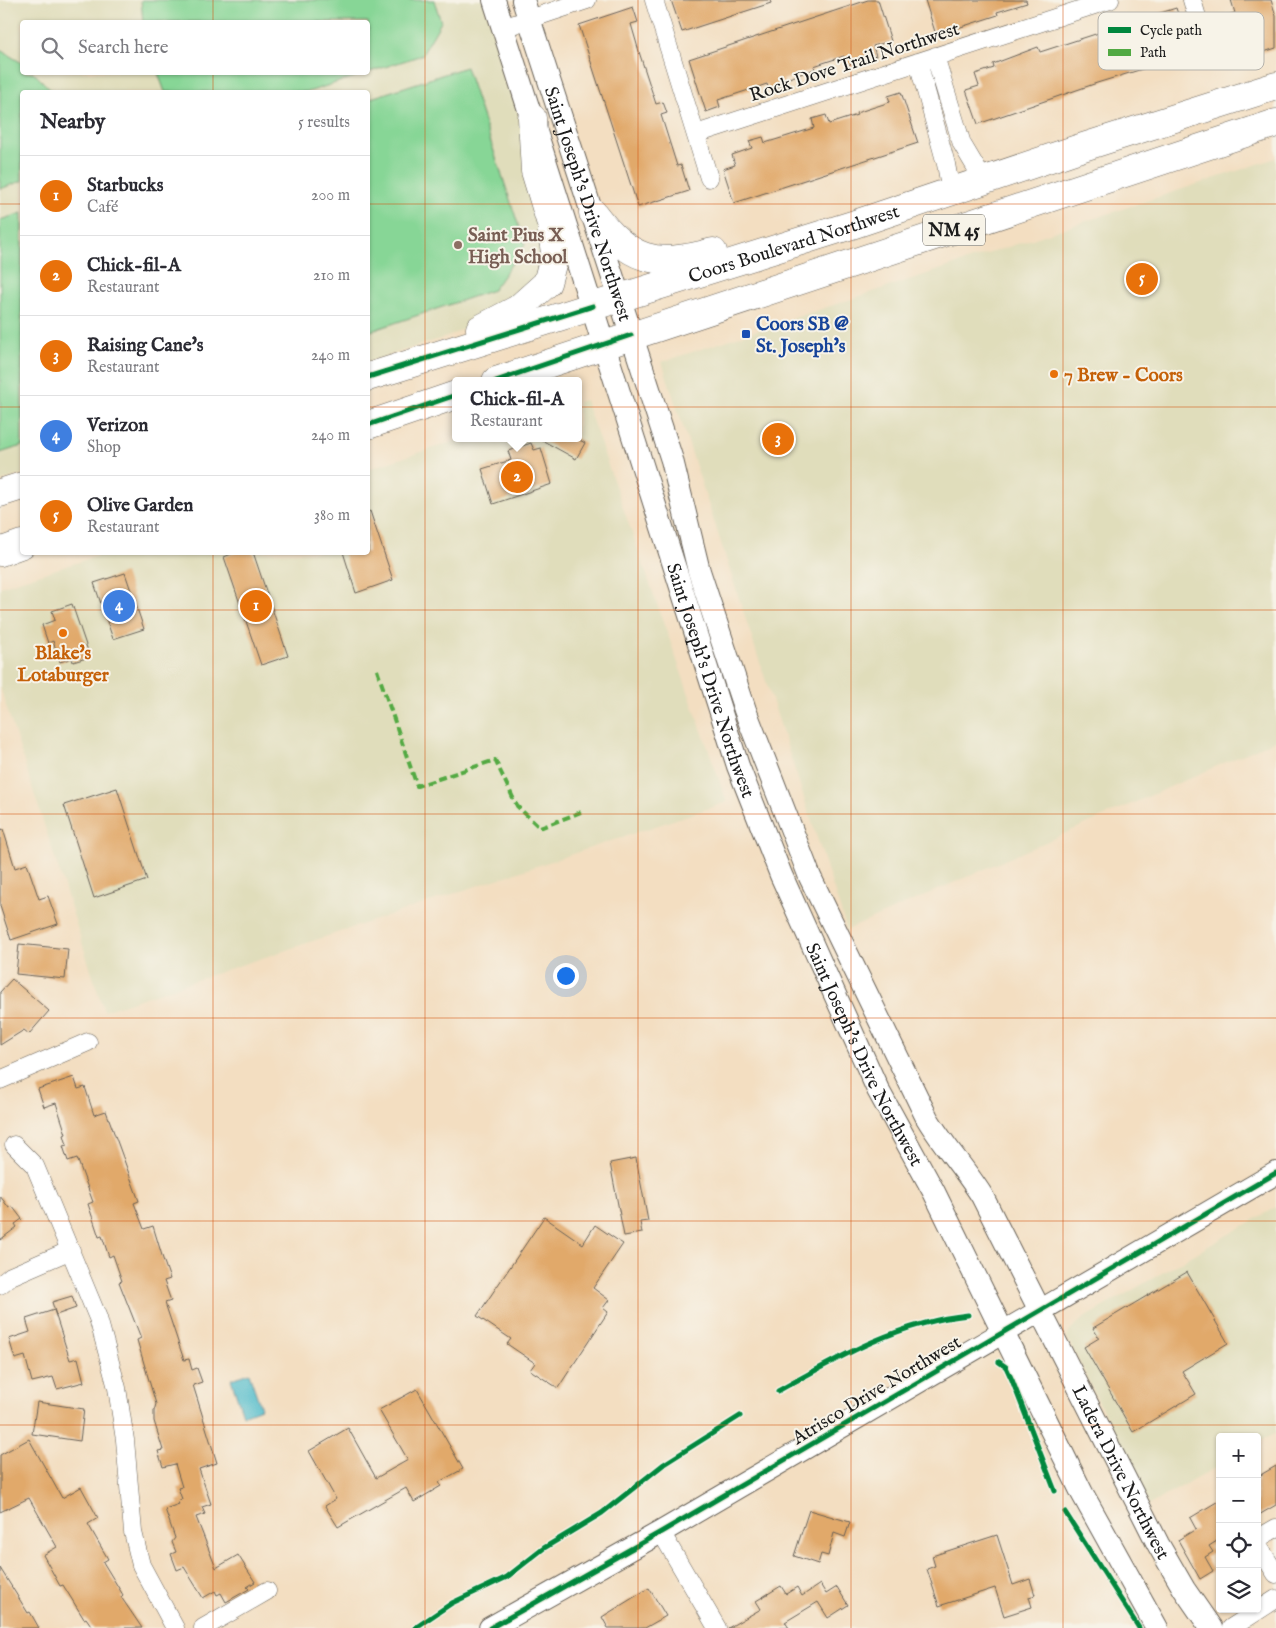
<!DOCTYPE html>
<html lang="en">
<head>
<meta charset="utf-8">
<style>
  body { margin:0; font-family:"IM FELL English",serif; background:#f7f7f7; color:#2b2b33 }
  .controls { position:absolute; right:15px; bottom:15px; display:grid; overflow:hidden; border-radius:5px; box-shadow:0 1px 4px #0004 }
  .controls button { width:45px; height:45px; display:grid; place-items:center; padding:0; border:0; border-bottom:1px solid #e1e1e2; background:#fff; color:#2b2b33; font:25px sans-serif }
  .you { position:absolute; left:565px; top:975px; width:18px; height:18px; margin:-12px; border:4px solid #fff; border-radius:50%; background:#1a73e8; box-shadow:0 0 0 8px #1a73e833 }
  .badge { display:grid; place-items:center; width:32px; height:32px; border-radius:50%; background:#1f6fb2; color:#fff; font-size:16px; font-weight:700 }
  .pin { position:absolute; translate:-50% -50%; border:2px solid #fff; box-shadow:0 1px 5px #0006 }
  .popup { position:absolute; left:452px; top:377px; width:130px; height:65px; box-sizing:border-box; display:grid; place-content:center; border-radius:5px; background:#fff; filter:drop-shadow(0 1px 4px #0005); font-size:16px; white-space:nowrap; color:#7c7c81 }
  .popup b { font-size:19px; color:#2b2b33 }
  .popup::after { content:''; position:absolute; left:50%; top:100%; margin-left:-10px; border:10px solid transparent; border-top-color:#fff }
  .list { margin:0; padding:0; list-style:none }
  h2 { display:flex; justify-content:space-between; align-items:center; height:65px; margin:0; padding:0 20px; font-size:21px }
  h2 small { font-size:16px; font-weight:400; color:#7c7c81 }
  .list li { display:grid; grid-template-columns:32px 1fr auto; gap:15px; align-items:center; box-sizing:border-box; height:80px; padding:0 20px; border-top:1px solid #e1e1e2 }
  .list b { display:block; font-size:19px; white-space:nowrap }
  .list p { margin:0; font-size:16px; white-space:nowrap; color:#7c7c81 }
  .list em { font-size:16px; font-style:normal; color:#7c7c81 }
  .icon { flex:none; width:28px; height:28px; fill:none; stroke:currentColor; stroke-width:2; stroke-linecap:round; stroke-linejoin:round }
  .map { position:relative; flex:none; width:1276px; height:1628px; overflow:hidden }
  .search { position:absolute; background:#fff; box-shadow:0 1px 4px #0004; left:20px; top:20px; width:350px; height:55px; display:flex; align-items:center; gap:12px; box-sizing:border-box; padding:0 18px; border-radius:5px; color:#7c7c81; font-size:19px }
  .panel { position:absolute; background:#fff; box-shadow:0 1px 4px #0004; left:20px; top:90px; width:350px; height:465px; border-radius:5px }
  .map>svg:first-child { display:block }
  .built { fill:#e0ddbb; fill-rule:evenodd }
  .green { fill:#87d696; stroke:#527959 }
  .water { fill:#4fbbcb; stroke:#366c74 }
  .building { fill:#e1a96a }
  .lines { fill:none; stroke-linecap:round; stroke-linejoin:round }
  .minor-casing { stroke:#676056; stroke-width:19 }
  .tertiary-casing { stroke:#676056; stroke-width:24 }
  .primary-casing { stroke:#676056; stroke-width:29 }
  .minor { stroke:#fff; stroke-width:18 }
  .tertiary { stroke:#fff; stroke-width:22 }
  .primary { stroke:#fff; stroke-width:28 }
  .quiet { stroke:#52a943; stroke-width:4; stroke-dasharray:8 4; stroke-linecap:butt }
  .cycleway-casing { stroke:#f7f3e8; stroke-width:8 }
  .cycleway { stroke:#00873e; stroke-width:5 }
  .grid { fill:none; stroke:#d4530e; stroke-width:1; stroke-opacity:0.55 }
  .education-dot { fill:#8d6e63; stroke:#f7f3e8; stroke-width:2 }
  .transit-dot { fill:#1a4fb4; stroke:#f7f3e8; stroke-width:2 }
  .food-dot { fill:#e8710a; stroke:#f7f3e8; stroke-width:2 }
  .labels { text-anchor:middle; stroke-width:4; stroke-linejoin:round; paint-order:stroke }
  .shield { fill:#f7f3e8; stroke:#5e5c59; stroke-width:1 }
  .shield-label { font-size:18px; font-weight:bold; fill:#1c1c1c }
  .street-label { font-size:19px; fill:#1c1c1c; stroke:#f7f3e8 }
  .education-label { font-size:19px; font-weight:bold; fill:#785e54; stroke:#f7f3e8; text-anchor:start }
  .transit-label { font-size:19px; font-weight:bold; fill:#164399; stroke:#f7f3e8; text-anchor:start }
  .food-label { font-size:19px; font-weight:bold; fill:#c56008; stroke:#f7f3e8; text-anchor:start }
  .key { fill:#f7f3e8; stroke:#b5b2ab; stroke-width:1 }
  .key-label { font-size:14px; fill:#1c1c1c }
</style>
</head>
<body>
<div class="map">
<svg width="1276" height="1628" viewBox="0 0 1276 1628">
  <rect width="100%" height="100%" fill="#f7f3e8"/>
  <filter id="ink" filterUnits="userSpaceOnUse"><feTurbulence type="fractalNoise" baseFrequency=".02" numOctaves="2"/><feDisplacementMap in="SourceGraphic" scale="10" xChannelSelector="R" yChannelSelector="G"/><feConvolveMatrix kernelMatrix="1 2 1 2 8 2 1 2 1" color-interpolation-filters="sRGB"/></filter>
  <filter id="wash" filterUnits="userSpaceOnUse"><feTurbulence type="fractalNoise" baseFrequency=".0096" numOctaves="4" result="noise"/><feDisplacementMap in="SourceGraphic" scale="20" xChannelSelector="R" yChannelSelector="G"/><feGaussianBlur stdDeviation="1.12" result="paint"/><feColorMatrix in="noise" values="0 0 0 0 0 0 0 0 0 0 0 0 0 0 0 0 0 1.4 0 .05"/><feComposite in="paint" operator="in"/></filter>
  <g filter="url(#wash)">
    <rect width="100%" height="100%" fill="#f3dec1"/>
    <path class="built" d="M 0,0 L 483,0 L 521,120 L 547,235 L 538,282 L 477,322 L 449,336 L 368,362 L 368,92 L 22,92 L 22,474 L 0,482 ZM 22,22 L 368,22 L 368,72 L 22,72 Z
      M 1276,158 L 1276,740 L 847,930 L 662,362 Z
      M 585,400 L 727,802 L 104,1011 L 0,687 L 0,587 L 107,553 L 368,552 L 368,469 L 465,438 L 578,438 L 578,402 Z
      M 1276,1207 L 1276,1433 L 1257,1443 L 1257,1437 L 1220,1437 L 1220,1465 L 1149,1505 L 1067,1337 L 1070,1330 L 1084,1318 Z"/>
    <path class="green" d="M 141,0 L 434,0 L 441,22 L 422,55 L 308,92 L 165,92 L 158,73 L 368,72 L 368,22 L 143,22 Z
      M 0,50 L 22,63 L 22,72 L 34,73 L 53,92 L 22,92 L 22,181 L 0,189 Z
      M 466,67 L 525,245 L 493,290 L 368,332 L 368,99 Z
      M 22,213 L 22,446 L 0,453 L 0,220 Z"/>
    <path class="water" d="M 249,1373 L 261,1408 L 243,1415 L 231,1379 Z"/>
    <g id="blocks">
      <path class="building" d="M 671,0 L 770,0 L 771,3 L 682,32 Z
        M 868,0 L 878,0 L 891,41 L 873,46 L 876,56 L 847,65 L 844,56 L 814,66 L 815,69 L 783,80 L 784,85 L 769,90 L 767,84 L 718,100 L 720,107 L 706,112 L 689,59 Z
        M 925,0 L 1026,0 L 1027,3 L 997,12 L 998,15 L 936,35 Z
        M 1231,0 L 1271,0 L 1276,16 L 1276,48 L 1233,62 L 1224,36 L 1229,34 L 1224,16 L 1235,13 Z
        M 633,7 L 638,22 L 631,24 L 640,55 L 656,104 L 663,102 L 667,113 L 661,115 L 677,166 L 681,165 L 689,191 L 638,207 L 579,25 Z
        M 1176,8 L 1191,54 L 1097,83 L 978,124 L 966,90 L 979,86 L 975,74 L 994,68 L 993,64 L 1038,47 L 1040,52 Z
        M 901,92 L 918,143 L 734,203 L 723,169 L 735,165 L 732,155 L 752,148 L 749,141 L 763,137 L 765,143 L 814,128 L 812,119 L 826,115 L 829,124 L 857,115 L 856,113 L 890,102 L 888,96 Z
        M 538,438 L 576,438 L 585,443 L 576,459 Z
        M 531,443 L 534,450 L 541,448 L 552,484 L 493,504 L 482,469 L 511,460 L 508,451 Z
        M 370,511 L 393,580 L 356,593 L 343,552 L 368,552 L 368,512 Z
        M 236,552 L 253,552 L 288,656 L 261,665 L 224,557 Z
        M 125,573 L 144,629 L 113,639 L 94,583 Z
        M 72,604 L 90,657 L 73,662 L 72,658 L 60,662 L 53,641 L 48,643 L 42,625 L 55,620 L 52,611 Z
        M 117,788 L 147,880 L 94,898 L 64,805 Z
        M 3,829 L 15,868 L 27,864 L 39,899 L 48,896 L 58,924 L 11,940 L 0,906 L 0,830 Z
        M 19,944 L 68,949 L 65,979 L 16,974 Z
        M 12,979 L 49,1011 L 29,1034 L 24,1030 L 0,1045 L 0,992 Z
        M 74,1077 L 78,1089 L 85,1087 L 94,1115 L 106,1111 L 139,1201 L 134,1203 L 144,1229 L 153,1226 L 163,1259 L 170,1279 L 164,1281 L 171,1301 L 165,1303 L 184,1360 L 189,1359 L 192,1370 L 197,1368 L 202,1382 L 193,1385 L 217,1463 L 199,1469 L 211,1504 L 202,1507 L 205,1514 L 196,1517 L 216,1568 L 238,1555 L 255,1582 L 247,1587 L 249,1589 L 226,1602 L 221,1593 L 217,1595 L 215,1591 L 203,1598 L 184,1567 L 177,1570 L 171,1554 L 176,1552 L 172,1542 L 175,1538 L 165,1509 L 179,1504 L 177,1501 L 182,1499 L 178,1488 L 182,1487 L 175,1464 L 163,1467 L 158,1451 L 163,1450 L 154,1421 L 154,1411 L 156,1404 L 137,1340 L 141,1338 L 119,1282 L 122,1281 L 113,1255 L 109,1257 L 102,1236 L 99,1237 L 88,1204 L 93,1202 L 77,1158 L 68,1161 L 63,1146 L 67,1145 L 64,1135 L 66,1134 L 56,1103 L 44,1107 L 38,1089 Z
        M 636,1158 L 648,1221 L 640,1222 L 642,1233 L 624,1236 L 610,1163 Z
        M 0,1196 L 9,1208 L 12,1206 L 22,1219 L 15,1224 L 17,1227 L 0,1240 Z
        M 544,1217 L 583,1244 L 595,1225 L 623,1244 L 593,1288 L 609,1300 L 603,1308 L 608,1312 L 558,1388 L 530,1370 L 535,1363 L 507,1344 L 511,1339 L 477,1316 Z
        M 1187,1272 L 1228,1343 L 1182,1371 L 1196,1394 L 1133,1432 L 1084,1347 L 1099,1338 L 1093,1328 Z
        M 72,1296 L 76,1308 L 56,1315 L 52,1302 Z
        M 54,1310 L 70,1360 L 78,1358 L 84,1382 L 57,1389 L 53,1377 L 32,1382 L 25,1356 L 15,1359 L 9,1339 L 30,1332 L 26,1319 Z
        M 417,1389 L 463,1469 L 439,1482 L 441,1486 L 414,1502 L 406,1488 L 338,1527 L 325,1506 L 336,1499 L 309,1451 L 348,1428 L 376,1478 L 408,1460 L 379,1410 Z
        M 37,1402 L 84,1409 L 80,1441 L 32,1434 Z
        M 29,1439 L 62,1498 L 81,1487 L 98,1518 L 88,1524 L 108,1559 L 103,1562 L 123,1595 L 121,1597 L 142,1628 L 93,1628 L 86,1618 L 84,1619 L 63,1585 L 60,1586 L 43,1555 L 57,1547 L 29,1498 L 0,1512 L 0,1455 Z
        M 1276,1466 L 1276,1505 L 1257,1516 L 1257,1477 Z
        M 1220,1500 L 1220,1539 L 1209,1546 L 1213,1552 L 1205,1557 L 1213,1571 L 1200,1579 L 1178,1540 L 1196,1529 L 1190,1518 Z
        M 809,1510 L 850,1522 L 845,1537 L 834,1533 L 828,1556 L 821,1554 L 818,1564 L 794,1556 Z
        M 997,1535 L 1013,1585 L 1030,1579 L 1035,1595 L 1029,1597 L 1032,1607 L 1004,1616 L 995,1588 L 939,1606 L 927,1569 L 935,1566 L 932,1556 Z
        M 0,1568 L 28,1613 L 30,1612 L 39,1628 L 0,1628 Z
        M 820,1584 L 826,1594 L 837,1587 L 848,1605 L 828,1618 L 818,1602 L 785,1622 L 789,1628 L 728,1628 L 761,1609 L 756,1601 L 781,1586 L 786,1594 L 797,1587 L 802,1596 Z
        M 649,1588 L 666,1616 L 645,1628 L 608,1628 L 602,1617 Z"/>
    </g>
  </g>
  <g filter="url(#ink)">
    <use href="#blocks" fill-opacity="0" stroke="#676056" stroke-width="1"/>
    <g class="lines">
      <g class="minor-casing">
        <path id="minor" d="M 654,0 L 709,178
          M 1192,0 L 1201,30
          M 503,28 L 587,0
          M 935,56 L 962,144 L 984,181
          M 918,62 L 946,164 L 951,192
          M 696,134 L 1110,0
          M 0,1080 L 88,1042
          M 14,1145 L 35,1166 L 98,1318 L 117,1388 L 125,1440 L 133,1532 L 141,1565 L 175,1628
          M 0,1285 L 11,1276 L 71,1250
          M 661,1532 L 717,1628
          M 1257,1539 L 1276,1528
          M 1257,1544 L 1276,1574
          M 203,1628 L 267,1591
          M 1231,1628 L 1276,1599"/>
      </g>
      <g class="tertiary-casing">
        <g id="tertiary">
          <path id="s1" d="M 494,0 L 738,766 L 781,875 L 878,1090 L 934,1192 L 1082,1493 L 1157,1628"/>
          <path id="s2" d="M 523,0 L 672,460 L 699,571 L 745,710 L 810,877 L 927,1118 C 943,1145 965,1169 982,1196 L 1158,1544 L 1184,1589 L 1211,1628"/>
          <path d="M 490,1628 L 661,1532 L 1276,1173"/>
        </g>
      </g>
      <g class="primary-casing">
        <g id="primary">
          <path d="M 593,213 C 630,261 654,268 713,252"/>
          <path d="M 480,329 L 518,309 L 547,283 L 555,253 L 551,224 L 535,171 L 532,118"/>
          <path id="s3" d="M 368,377 L 852,225 L 1077,149 L 1276,86"/>
          <path d="M 496,381 L 1276,123"/>
          <path d="M 368,425 L 456,395"/>
          <path d="M 0,493 L 22,486"/>
          <path d="M 0,552 L 22,544"/>
        </g>
      </g>
      <use href="#minor" class="minor"/>
      <use href="#tertiary" class="tertiary"/>
      <use href="#primary" class="primary"/>
      <path class="quiet" d="M 377,670 L 417,786 L 495,760 L 517,806 L 540,828 L 581,812"/>
      <g class="cycleway-casing">
        <path id="cycleway" d="M 368,377 L 593,306
          M 496,381 L 631,335
          M 368,425 L 456,395
          M 999,1362 L 1006,1367 L 1012,1380 L 1055,1491
          M 778,1391 C 837,1358 899,1322 968,1315
          M 1065,1512 L 1139,1628
          M 415,1628 L 452,1603 L 507,1577 L 544,1548 L 602,1513 L 664,1464 L 740,1416
          M 490,1628 L 661,1532 L 1276,1173"/>
      </g>
      <use href="#cycleway" class="cycleway"/>
    </g>
  </g>
  <path class="grid" d="M 213,0 L 213,22M 425,0 L 425,1628M 638,0 L 638,1628M 851,0 L 851,1628M 1063,0 L 1063,1628M 213,72 L 213,92M 0,204 L 22,204M 368,204 L 1276,204M 0,407 L 22,407M 368,407 L 1276,407M 213,552 L 213,1628M 0,610 L 1276,610M 0,814 L 1276,814M 0,1018 L 1276,1018M 0,1221 L 1276,1221M 0,1425 L 1276,1425"/>
  <circle class="education-dot" cx="458" cy="245" r="5"/>
  <rect class="transit-dot" x="741" y="329" width="10" height="10" rx="2.5"/>
  <g class="food-dot">
    <circle cx="1054" cy="374" r="5"/>
    <circle cx="63" cy="633" r="5"/>
  </g>
  <g class="labels">
    <rect class="shield" x="923" y="214.5" width="62" height="31" rx="4"/>
    <g class="shield-label">
      <text x="954" y="236">NM 45</text>
    </g>
    <g class="street-label">
      <text transform="translate(854 61) rotate(-18)" y="7">Rock Dove Trail Northwest</text>
      <text dy="7" stroke="none"><textPath href="#s2" startOffset="214">Saint Joseph's Drive Northwest</textPath></text>
      <text dy="7" stroke="none"><textPath href="#s3" startOffset="446">Coors Boulevard Northwest</textPath></text>
      <text dy="7" stroke="none"><textPath href="#s1" startOffset="714">Saint Joseph's Drive Northwest</textPath></text>
      <text dy="7" stroke="none"><textPath href="#s1" startOffset="1119">Saint Joseph's Drive Northwest</textPath></text>
      <text transform="translate(876 1389) rotate(-31)" y="7">Atrisco Drive Northwest</text>
      <text dy="7" stroke="none"><textPath href="#s2" startOffset="1596">Ladera Drive Northwest</textPath></text>
    </g>
    <g class="education-label">
      <text x="468" y="241">Saint Pius X<tspan x="468" dy="22">High School</tspan></text>
    </g>
    <g class="transit-label">
      <text x="756" y="330">Coors SB @<tspan x="756" dy="22">St. Joseph's</tspan></text>
    </g>
    <g class="food-label">
      <text x="1064" y="381">7 Brew - Coors</text>
      <text x="63" y="659" text-anchor="middle">Blake's<tspan x="63" dy="22">Lotaburger</tspan></text>
    </g>
  </g>
  <rect x="1098" y="12" width="166" height="58" rx="8" class="key"/>
  <rect x="1108" y="27" width="23" height="6" fill="#00873e"/>
  <rect x="1108" y="49" width="23" height="7" fill="#52a943"/>
  <g class="key-label">
    <text x="1140" y="35">Cycle path</text>
    <text x="1140" y="57">Path</text>
  </g>
</svg>
<div class="controls">
<button>+</button>
<button>−</button>
<button><svg class="icon" aria-label="locate" viewBox="0 0 24 24"><circle cx="12" cy="12" r="6"/><path d="M12 2v4M12 18v4M2 12h4M18 12h4"/></svg></button>
<button><svg class="icon" aria-label="layers" viewBox="0 0 24 24"><path d="M12 4l9 5-9 5-9-5zM3 14l9 5 9-5"/></svg></button>
</div>
<div class="you"></div>
<div class="pin badge" style="left:256px;top:606px;background:#e8710a">1</div>
<div class="pin badge" style="left:517px;top:477px;background:#e8710a">2</div>
<div class="popup"><b>Chick-fil-A</b>Restaurant</div>
<div class="pin badge" style="left:778px;top:439px;background:#e8710a">3</div>
<div class="pin badge" style="left:119px;top:606px;background:#3f7fe0">4</div>
<div class="pin badge" style="left:1142px;top:279px;background:#e8710a">5</div>
<div class="search"><svg class="icon" aria-label="search" viewBox="0 0 24 24"><circle cx="10" cy="10" r="6"/><path d="M15 15l6 6"/></svg>Search here</div>
<section class="panel">
<h2>Nearby<small>5 results</small></h2>
<ul class="list">
<li><span class="badge" style="background:#e8710a">1</span><div><b>Starbucks</b><p>Café</p></div><em>200 m</em></li>
<li><span class="badge" style="background:#e8710a">2</span><div><b>Chick-fil-A</b><p>Restaurant</p></div><em>210 m</em></li>
<li><span class="badge" style="background:#e8710a">3</span><div><b>Raising Cane's</b><p>Restaurant</p></div><em>240 m</em></li>
<li><span class="badge" style="background:#3f7fe0">4</span><div><b>Verizon</b><p>Shop</p></div><em>240 m</em></li>
<li><span class="badge" style="background:#e8710a">5</span><div><b>Olive Garden</b><p>Restaurant</p></div><em>380 m</em></li>
</ul>
</section>
</div>
</body>
</html>
